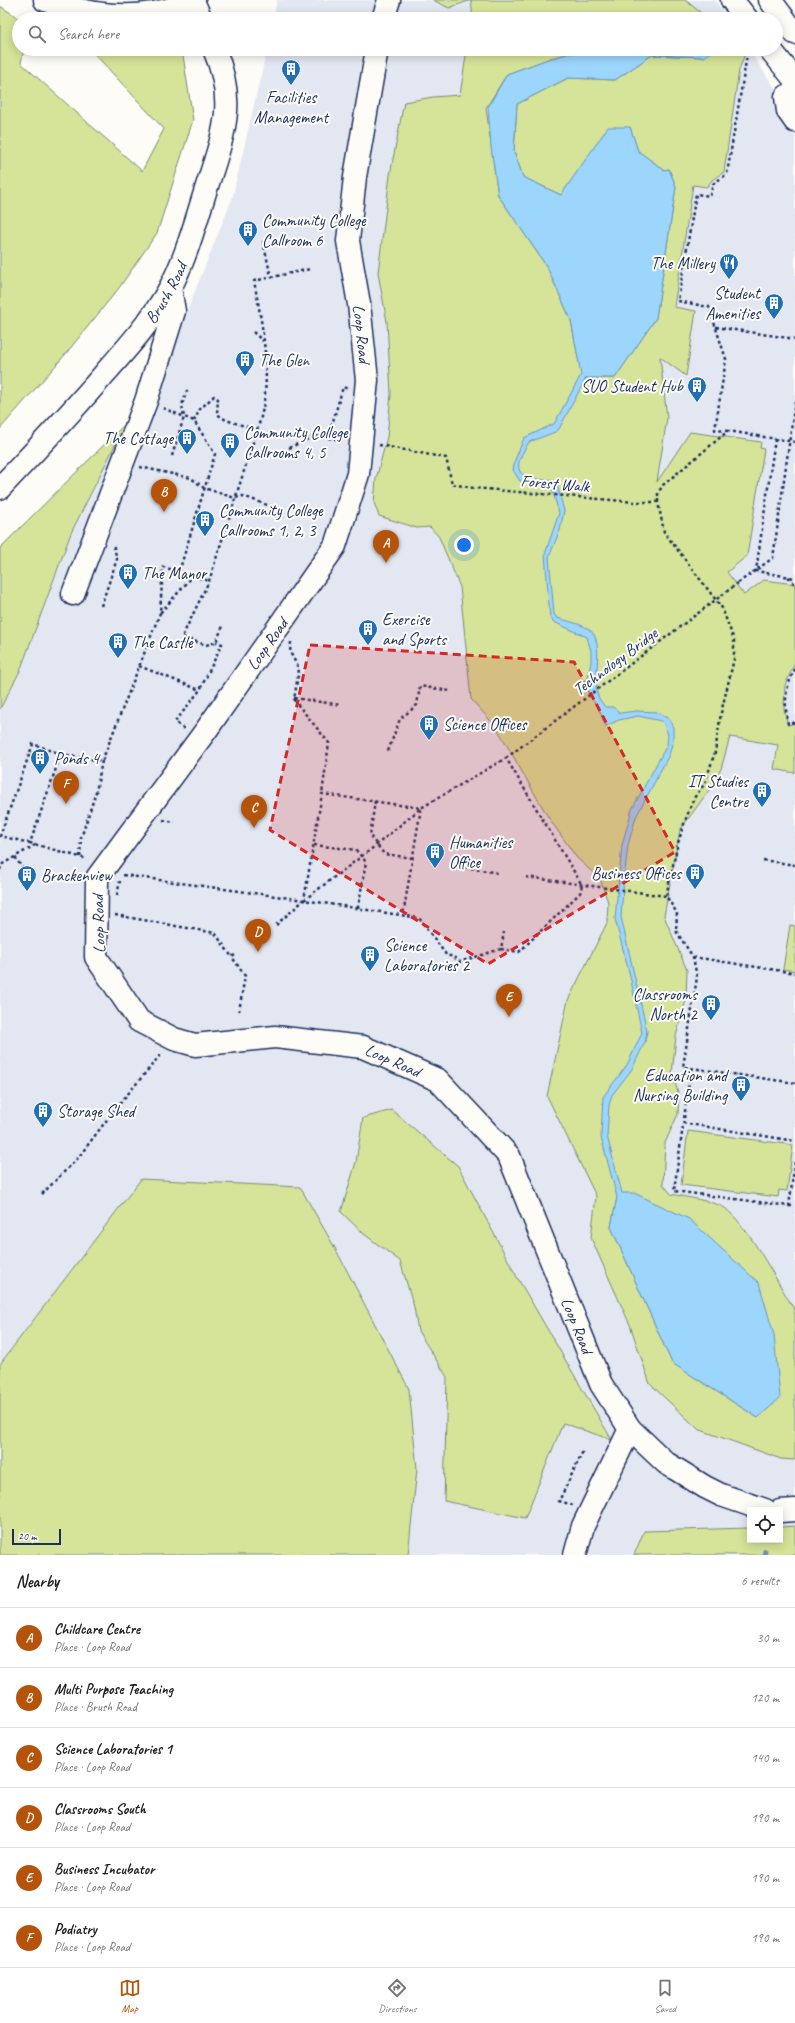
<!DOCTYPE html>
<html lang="en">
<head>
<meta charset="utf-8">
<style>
  body { margin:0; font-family:Caveat,sans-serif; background:#f2f2f2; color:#202124 }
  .controls { position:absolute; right:12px; bottom:12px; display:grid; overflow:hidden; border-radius:0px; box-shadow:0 2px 10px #0003 }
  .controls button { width:36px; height:36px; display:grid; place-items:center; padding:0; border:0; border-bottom:1px solid #e0e0e0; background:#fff; color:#202124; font:20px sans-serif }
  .scale { position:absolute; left:12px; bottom:10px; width:49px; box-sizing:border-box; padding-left:4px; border:2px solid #1b2f5e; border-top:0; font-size:11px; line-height:14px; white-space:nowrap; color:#1b2f5e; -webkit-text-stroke:3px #fdfcf7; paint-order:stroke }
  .you { position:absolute; left:464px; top:545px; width:14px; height:14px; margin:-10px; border:3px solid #fff; border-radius:50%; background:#1a73e8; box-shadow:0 0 0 6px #1a73e833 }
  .badge { display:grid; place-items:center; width:26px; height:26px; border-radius:50%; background:#b45309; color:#fff; font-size:13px; font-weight:700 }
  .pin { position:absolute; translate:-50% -33px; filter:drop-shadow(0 1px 2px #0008) }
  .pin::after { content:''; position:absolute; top:21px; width:14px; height:12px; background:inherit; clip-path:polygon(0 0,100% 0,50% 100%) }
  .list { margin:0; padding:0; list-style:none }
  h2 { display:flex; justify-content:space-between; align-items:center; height:52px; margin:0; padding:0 16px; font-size:17px }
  h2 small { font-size:13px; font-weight:400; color:#757577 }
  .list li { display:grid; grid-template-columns:26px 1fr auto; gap:12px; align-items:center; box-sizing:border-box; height:60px; padding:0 16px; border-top:1px solid #e0e0e0 }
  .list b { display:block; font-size:15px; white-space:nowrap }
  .list p { margin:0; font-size:13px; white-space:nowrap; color:#757577 }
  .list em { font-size:13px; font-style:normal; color:#757577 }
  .icon { flex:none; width:22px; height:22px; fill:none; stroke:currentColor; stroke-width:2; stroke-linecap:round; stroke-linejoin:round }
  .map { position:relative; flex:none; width:795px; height:1555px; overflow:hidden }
  .search { position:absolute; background:#fff; box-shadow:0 2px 10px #0003; left:12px; right:12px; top:12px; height:44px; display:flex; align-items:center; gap:10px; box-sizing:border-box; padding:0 14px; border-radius:22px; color:#757577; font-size:15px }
  .sheet { height:412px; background:#fff }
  nav { display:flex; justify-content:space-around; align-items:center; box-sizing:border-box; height:56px; border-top:1px solid #e0e0e0; background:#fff; font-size:11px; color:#757577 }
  nav a { display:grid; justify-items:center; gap:2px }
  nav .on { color:#b45309 }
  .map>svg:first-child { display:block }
  .built { fill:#e3e7f2 }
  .green { fill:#d5e498; stroke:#788a7b; fill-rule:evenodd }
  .water { fill:#9dd6fd; stroke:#6993bd }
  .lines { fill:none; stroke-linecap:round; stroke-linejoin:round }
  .stream { stroke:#6993bd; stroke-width:5 }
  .minor-casing { stroke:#1b2f5e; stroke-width:25 }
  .path { stroke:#1b2f5e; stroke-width:2.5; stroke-dasharray:3 3; stroke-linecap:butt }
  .minor { stroke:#fdfcf7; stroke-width:22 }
  .path-bridge { stroke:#1b2f5e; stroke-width:2.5; stroke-dasharray:3 3; stroke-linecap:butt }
  .marked { fill:#d62828; fill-opacity:0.2; stroke:#d62828; stroke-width:3; stroke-dasharray:8 5; stroke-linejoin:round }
  .labels { text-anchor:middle; stroke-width:4; stroke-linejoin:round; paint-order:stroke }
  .poi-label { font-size:17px; fill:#1b2f5e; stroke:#fdfcf7; text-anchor:start }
  .street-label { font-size:17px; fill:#1b2f5e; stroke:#fdfcf7 }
</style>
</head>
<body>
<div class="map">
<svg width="795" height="1555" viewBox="0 0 795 1555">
  <rect width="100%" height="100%" fill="#fdfcf7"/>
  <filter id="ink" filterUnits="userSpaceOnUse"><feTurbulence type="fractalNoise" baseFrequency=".025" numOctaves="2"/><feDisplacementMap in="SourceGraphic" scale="8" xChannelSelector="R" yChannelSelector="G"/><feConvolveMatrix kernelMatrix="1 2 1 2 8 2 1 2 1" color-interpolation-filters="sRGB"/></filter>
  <g filter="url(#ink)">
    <path class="built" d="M 277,0 L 715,0 L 728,19 L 273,19 Z
      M 267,49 L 748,49 L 795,117 L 795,1527 L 780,1528 L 780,1510 L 750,1510 L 750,1528 L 644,1531 L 634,1555 L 408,1555 L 417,1469 L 141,1179 L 0,1364 L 0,709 L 20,671 L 71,533 L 126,423 L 187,311 L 232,199 Z"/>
    <path class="green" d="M 433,0 L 685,0 L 700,12 L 686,19 L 473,19 L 471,0 L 449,8 Z
      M 0,6 L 20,19 L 19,49 L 24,49 L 21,63 L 142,171 L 164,129 L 90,49 L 182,49 L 193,120 L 157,233 L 119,288 L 64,356 L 0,429 Z
      M 467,49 L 595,49 L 594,52 L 571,53 L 551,58 L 507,74 L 486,108 L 498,195 L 547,267 L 571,320 L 582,378 L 615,378 L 656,318 L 676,187 L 669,169 L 664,170 L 638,151 L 630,127 L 582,166 L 561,195 L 523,177 L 514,151 L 517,104 L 568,78 L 615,80 L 652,55 L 704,57 L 716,49 L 744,49 L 746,51 L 739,70 L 724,172 L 712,180 L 707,187 L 693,185 L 674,307 L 696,311 L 686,376 L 660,357 L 667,418 L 657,482 L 690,432 L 761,442 L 760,448 L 764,449 L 747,556 L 727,572 L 744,595 L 764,580 L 795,584 L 795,663 L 785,685 L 784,709 L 788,725 L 795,723 L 795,773 L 774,769 L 778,745 L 730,737 L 721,769 L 712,786 L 680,830 L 664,916 L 687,970 L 686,1000 L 676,1036 L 672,1074 L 679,1095 L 678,1114 L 665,1143 L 663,1184 L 671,1194 C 684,1197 714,1201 725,1208 C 749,1227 776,1280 793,1307 L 795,1315 L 795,1460 L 781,1459 L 698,1429 L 650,1384 L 630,1325 L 591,1238 L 596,1196 L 547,1096 L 568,1000 L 607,923 L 608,902 L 600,879 L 577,858 L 548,817 L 497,728 L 471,699 L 460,587 L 439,537 L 430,527 L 417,528 L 379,516 L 374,503 L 376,479 L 387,437 L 391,394 L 387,322 L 378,273 L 390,175 L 404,102 L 433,97 L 460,95 ZM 618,1193 L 758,1418 L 672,1363 L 611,1227 Z
      M 126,423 L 71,533 L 20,671 L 0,709 L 0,548 Z
      M 790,925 L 795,926 L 795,971 L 783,969 Z
      M 392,1110 L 458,1166 L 517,1277 L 612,1440 L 563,1423 L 525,1518 L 444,1501 L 447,1377 L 418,1331 L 414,1307 L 400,1261 L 364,1234 L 341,1212 L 356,1162 L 363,1118 Z
      M 688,1131 L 793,1145 L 787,1191 L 779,1190 L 778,1197 L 681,1185 Z
      M 141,1179 L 300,1187 L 335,1248 L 409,1389 L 417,1469 L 408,1555 L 0,1555 L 0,1364 Z
      M 795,1526 L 795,1555 L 634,1555 L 644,1531 L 750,1528 L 750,1540 L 780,1540 L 780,1527 Z"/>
    <path class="water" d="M 700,12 L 708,19 L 686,19 Z
      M 595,49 L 716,49 L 704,57 L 652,55 L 615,80 L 568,78 L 517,104 L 514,151 L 523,177 L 561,195 L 608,127 L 630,127 L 638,151 L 664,170 L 669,169 L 676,187 L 656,318 L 615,378 L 586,378 L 559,429 L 555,432 L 529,442 C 507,476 522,478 554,481 L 557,484 L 564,511 L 560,530 L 549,557 L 554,614 L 557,618 C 567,621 584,624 592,632 C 603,644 594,677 597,693 C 598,699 602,702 605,707 L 613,707 L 620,713 L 636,711 L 657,712 L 669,719 L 673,727 L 673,741 L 669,755 L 636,817 L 628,845 L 623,889 L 621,917 L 647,1031 L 645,1042 L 632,1069 L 612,1095 L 609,1105 L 607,1136 L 622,1193 L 634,1193 L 689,1219 L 759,1283 L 774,1335 L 780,1398 L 758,1418 L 672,1363 L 611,1227 L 617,1197 L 601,1137 L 603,1097 L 627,1065 L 642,1033 L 630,976 L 615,919 L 622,845 L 632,809 L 667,745 L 668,735 L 664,724 L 661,721 L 638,716 L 619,720 L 606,726 L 604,723 L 599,709 L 588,693 L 586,687 L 591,662 L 591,651 L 587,637 L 554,622 L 550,618 L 545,554 L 559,513 L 552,489 L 548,486 L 520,481 L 513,470 L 515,460 L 524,438 L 554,424 L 581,375 L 571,320 L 547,267 L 498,195 L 491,147 L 488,107 L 507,74 L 548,59 L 571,53 L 594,52 Z"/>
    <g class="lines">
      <path class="stream" d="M 764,1555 L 765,1551"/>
      <g class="minor-casing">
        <g id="minor">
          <path d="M 45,0 C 93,17 147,23 194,0"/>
          <path d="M 732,0 L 747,19"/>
          <path d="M 770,0 L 795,33"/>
          <path d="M 193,1 L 201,19"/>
          <path d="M 383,19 L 389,0"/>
          <path id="s1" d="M 377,49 L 355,177 L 348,241 L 359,304 L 367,380 L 358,474 L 335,546 L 207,729 L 97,878 L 96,957 L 139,1021 L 174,1039 L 195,1045 L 275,1037 L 363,1047 L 438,1080 L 509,1156 L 601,1384 L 630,1429 L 666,1463 L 705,1487 L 721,1495 L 765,1510"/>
          <path d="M 770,49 L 795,80"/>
          <path d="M 795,90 L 786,97 L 788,111 L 795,121"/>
          <path id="s2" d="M 0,488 C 36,450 72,412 106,372 C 129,346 153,319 170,288 C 188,254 197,216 209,180 C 225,130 236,100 214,49"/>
          <path d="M 73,594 L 146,401 L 174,311 L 170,288"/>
          <path d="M 780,1511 L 795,1510"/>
          <path d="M 575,1555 L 583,1526 L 630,1429"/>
        </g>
      </g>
      <path class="path" d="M 263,241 L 271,277
        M 716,327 L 795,339
        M 253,332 L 263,341
        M 163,408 L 194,421 L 215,454 L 179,572
        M 194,421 L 200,409 L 214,396 L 218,399 L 217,414 L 226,420 L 257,430 L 209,581 L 182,637 L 206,645 L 216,642 L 223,626
        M 257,430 C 274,383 263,329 254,281 L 310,269
        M 728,431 L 715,430 L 726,359 L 709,307 L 678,301 L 696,194 L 710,196 L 713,184 L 727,174 L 748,49
        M 328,438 L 343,387 L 348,389
        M 775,439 L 756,571 L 795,578
        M 379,445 L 446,458 L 452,484 L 473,488 L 635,502 L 658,502 L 664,532 L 722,608 L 734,640 L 734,659 L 721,713 L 715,752 L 705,783 L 694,798 L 685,821 L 678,843 L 666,896 L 677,913 L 676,931 L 693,957 L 697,977 L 683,1067 L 691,1068 L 674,1191 L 789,1206 L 795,1162
        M 289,448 L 315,436 L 342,440
        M 172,456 L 184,417 L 182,405 L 188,388
        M 140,467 L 191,478 L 204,488 L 235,498 L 243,496 L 270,506
        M 658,502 L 658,493 L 663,485 L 728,431 L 795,442
        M 193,576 L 209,581
        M 788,577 L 795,584
        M 738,583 L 773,558 L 795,402
        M 101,606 L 117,559 L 113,544
        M 291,642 L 290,652 L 299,669 L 294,700 L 329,743 L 322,794
        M 139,666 L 200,690
        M 795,669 C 785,688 784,703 788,724 L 795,722
        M 294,698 L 341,705
        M 184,729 L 175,722 L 200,690 L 222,644 L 216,642
        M 388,751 L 400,719 L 417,705 L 420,686 L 450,691
        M 61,754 L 102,761 L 160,613 L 163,567 L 193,576 L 160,613
        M 375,801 L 370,836 L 384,854 L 413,858
        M 163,820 L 175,822
        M 30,843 L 0,836 L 33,744 L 61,754 L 30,843 L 87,859
        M 314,845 L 356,850 L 366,862 L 358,908
        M 15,857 L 29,878
        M 80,857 L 81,838 L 96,792 L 102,761
        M 763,860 L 795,865
        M 453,865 L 499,873
        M 0,870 L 1,865 L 35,845
        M 123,875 L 304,900
        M 526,877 L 666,896
        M 117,895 L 120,881
        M 115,915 L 215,933 L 232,957
        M 276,925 L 304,900 L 322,794 L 421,808 L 403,915
        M 501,949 L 459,962 L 453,956 L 447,956 L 419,918 L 304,900 L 374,847 L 421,808 L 506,758 L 582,885 L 580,893 L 519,952 L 501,949 L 504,932
        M 235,955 L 232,957 L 245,976 L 239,1011
        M 693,957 L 795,973
        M 691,1068 L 795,1083
        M 683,1123 L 795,1141
        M 42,1194 L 78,1158 L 112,1113 L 162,1053
        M 789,1206 L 795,1206
        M 573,1505 L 559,1501 L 583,1451"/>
      <use href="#minor" class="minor"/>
      <path class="path-bridge" d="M 506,758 L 738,583"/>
    </g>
  </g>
  <path class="marked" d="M 310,645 L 574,662 L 675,852 L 488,964 L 270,830 Z"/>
  <defs>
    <g id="building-pin" transform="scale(1)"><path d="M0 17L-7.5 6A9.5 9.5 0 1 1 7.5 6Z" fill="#1f6fb2" stroke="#fdfcf7"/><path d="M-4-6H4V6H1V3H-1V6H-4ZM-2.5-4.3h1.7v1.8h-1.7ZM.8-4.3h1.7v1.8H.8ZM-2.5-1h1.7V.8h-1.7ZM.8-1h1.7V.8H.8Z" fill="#fff"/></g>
    <g id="restaurant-pin" transform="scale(1)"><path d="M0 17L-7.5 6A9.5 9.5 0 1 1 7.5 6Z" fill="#1f6fb2" stroke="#fdfcf7"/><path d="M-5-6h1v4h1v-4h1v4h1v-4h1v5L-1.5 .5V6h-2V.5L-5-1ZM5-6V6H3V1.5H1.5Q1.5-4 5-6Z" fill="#fff"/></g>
  </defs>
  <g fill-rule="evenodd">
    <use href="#building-pin" x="291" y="69"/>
    <use href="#building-pin" x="248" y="230"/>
    <use href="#restaurant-pin" x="729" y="263"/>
    <use href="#building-pin" x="774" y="303"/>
    <use href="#building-pin" x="245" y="360"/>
    <use href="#building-pin" x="697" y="386"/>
    <use href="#building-pin" x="187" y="438"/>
    <use href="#building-pin" x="230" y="442"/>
    <use href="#building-pin" x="205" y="520"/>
    <use href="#building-pin" x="128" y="573"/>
    <use href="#building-pin" x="368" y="629"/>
    <use href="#building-pin" x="118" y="642"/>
    <use href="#building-pin" x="429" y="724"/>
    <use href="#building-pin" x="40" y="758"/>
    <use href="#building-pin" x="762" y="791"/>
    <use href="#building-pin" x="435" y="852"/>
    <use href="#building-pin" x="695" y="873"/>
    <use href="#building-pin" x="27" y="875"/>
    <use href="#building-pin" x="370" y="955"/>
    <use href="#building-pin" x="711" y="1004"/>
    <use href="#building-pin" x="741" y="1085"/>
    <use href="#building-pin" x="43" y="1111"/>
  </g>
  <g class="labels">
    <g class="poi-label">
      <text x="291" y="103" text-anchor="middle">Facilities<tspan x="291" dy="20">Management</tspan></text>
      <text x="262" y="226">Community College<tspan x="262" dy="20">Callroom 6</tspan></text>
      <text x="715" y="269" text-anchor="end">The Millery</text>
      <text x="760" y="299" text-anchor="end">Student<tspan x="760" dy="20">Amenities</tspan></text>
      <text x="259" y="366">The Glen</text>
      <text x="683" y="392" text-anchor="end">SUO Student Hub</text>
      <text x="244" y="438">Community College<tspan x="244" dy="20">Callrooms 4, 5</tspan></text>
      <text x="173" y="444" text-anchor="end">The Cottage</text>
      <text x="219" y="516">Community College<tspan x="219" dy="20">Callrooms 1, 2, 3</tspan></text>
      <text x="142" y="579">The Manor</text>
      <text x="382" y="625">Exercise<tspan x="382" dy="20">and Sports</tspan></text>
      <text x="132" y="648">The Castle</text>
      <text x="443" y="730">Science Offices</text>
      <text x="54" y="764">Ponds 4</text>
      <text x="748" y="787" text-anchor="end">IT Studies<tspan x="748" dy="20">Centre</tspan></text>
      <text x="449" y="848">Humanities<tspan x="449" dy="20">Office</tspan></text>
      <text x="681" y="879" text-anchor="end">Business Offices</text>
      <text x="41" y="881">Brackenview</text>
      <text x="384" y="951">Science<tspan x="384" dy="20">Laboratories 2</tspan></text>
      <text x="697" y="1000" text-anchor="end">Classrooms<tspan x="697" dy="20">North 2</tspan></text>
      <text x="727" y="1081" text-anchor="end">Education and<tspan x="727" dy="20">Nursing Building</tspan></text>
      <text x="57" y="1117">Storage Shed</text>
    </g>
    <g class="street-label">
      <text dy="6" stroke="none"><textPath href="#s2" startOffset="257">Brush Road</textPath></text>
      <text dy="6" stroke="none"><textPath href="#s1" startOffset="288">Loop Road</textPath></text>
      <text transform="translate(555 483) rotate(5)" y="6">Forest Walk</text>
      <text transform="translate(267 644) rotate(-55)" y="6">Loop Road</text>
      <text transform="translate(615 661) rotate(-37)" y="6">Technology Bridge</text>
      <text transform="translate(98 924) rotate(-92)" y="6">Loop Road</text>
      <text dy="6" stroke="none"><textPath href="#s1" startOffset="1332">Loop Road</textPath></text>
      <text dy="6" stroke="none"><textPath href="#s1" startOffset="1668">Loop Road</textPath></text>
    </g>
  </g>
</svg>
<div class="controls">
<button><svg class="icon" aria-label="locate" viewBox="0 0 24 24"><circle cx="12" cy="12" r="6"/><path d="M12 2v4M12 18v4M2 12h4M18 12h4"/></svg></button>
</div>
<div class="scale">20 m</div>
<div class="you"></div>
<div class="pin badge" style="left:386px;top:563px">A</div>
<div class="pin badge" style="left:164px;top:512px">B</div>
<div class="pin badge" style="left:254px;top:828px">C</div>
<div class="pin badge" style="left:258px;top:952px">D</div>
<div class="pin badge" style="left:509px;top:1017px">E</div>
<div class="pin badge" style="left:66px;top:804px">F</div>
<div class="search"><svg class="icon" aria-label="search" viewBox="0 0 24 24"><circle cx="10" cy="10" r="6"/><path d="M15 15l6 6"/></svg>Search here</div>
</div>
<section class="sheet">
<h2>Nearby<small>6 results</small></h2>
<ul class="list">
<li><span class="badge">A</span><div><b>Childcare Centre</b><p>Place · Loop Road</p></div><em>30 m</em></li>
<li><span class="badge">B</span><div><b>Multi Purpose Teaching</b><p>Place · Brush Road</p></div><em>120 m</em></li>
<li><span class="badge">C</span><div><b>Science Laboratories 1</b><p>Place · Loop Road</p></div><em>140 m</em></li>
<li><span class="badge">D</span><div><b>Classrooms South</b><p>Place · Loop Road</p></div><em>190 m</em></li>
<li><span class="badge">E</span><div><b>Business Incubator</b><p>Place · Loop Road</p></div><em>190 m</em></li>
<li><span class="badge">F</span><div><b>Podiatry</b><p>Place · Loop Road</p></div><em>190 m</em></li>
</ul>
</section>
<nav>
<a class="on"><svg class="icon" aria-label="map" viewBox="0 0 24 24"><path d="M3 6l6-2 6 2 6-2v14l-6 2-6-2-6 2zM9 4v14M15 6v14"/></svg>Map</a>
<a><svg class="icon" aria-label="directions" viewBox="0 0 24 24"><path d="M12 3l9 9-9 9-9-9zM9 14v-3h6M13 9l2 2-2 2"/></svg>Directions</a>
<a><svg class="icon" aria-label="saved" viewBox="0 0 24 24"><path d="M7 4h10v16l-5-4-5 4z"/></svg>Saved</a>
</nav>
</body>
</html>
